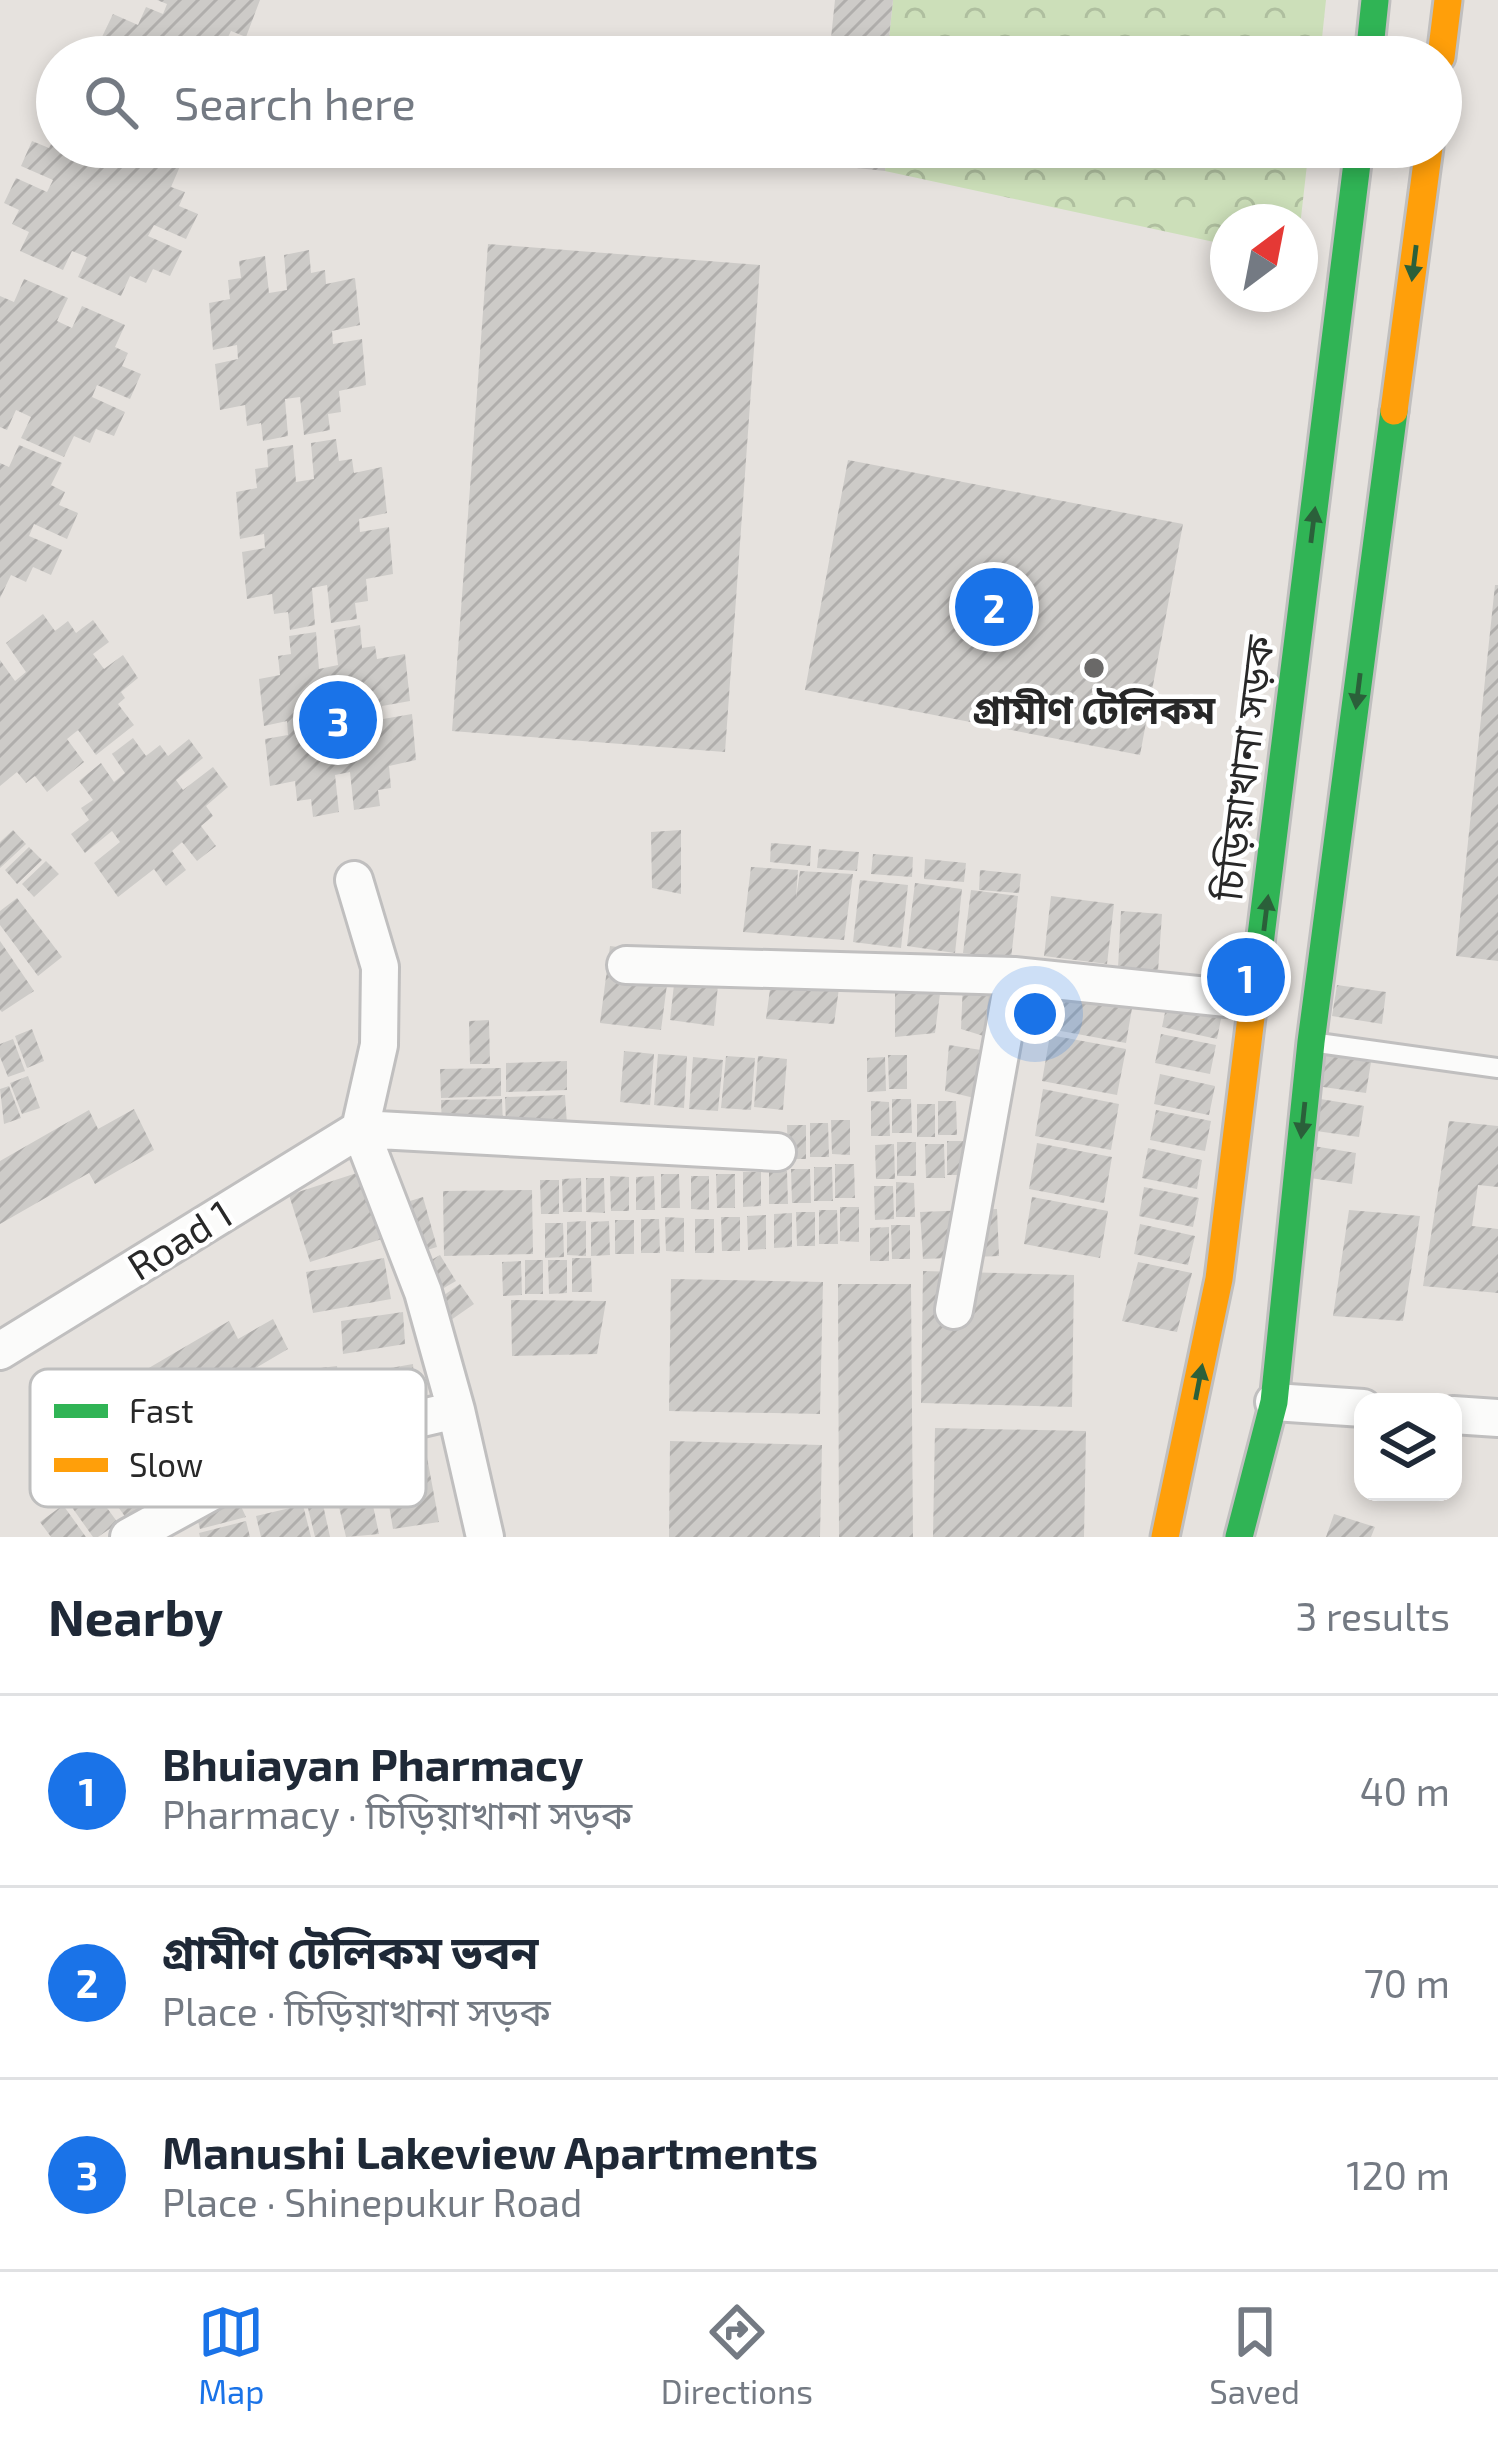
<!DOCTYPE html>
<html lang="en">
<head>
<meta charset="utf-8">
<style>
  body { margin:0; font-family:"Exo 2","Noto Sans Bengali",sans-serif; background:#f6f6f7; color:#1f2937 }
  .controls { position:absolute; right:36px; bottom:36px; display:grid; overflow:hidden; border-radius:24px; box-shadow:0 6px 18px #0003 }
  .controls button { width:108px; height:108px; display:grid; place-items:center; padding:0; border:0; border-bottom:3px solid #e0e1e3; background:#fff; color:#1f2937; font:60px sans-serif }
  .compass { position:absolute; left:1210px; top:204px; width:108px; height:108px; border-radius:50%; background:#fff; box-shadow:0 6px 18px #0003; rotate:32deg }
  .you { position:absolute; left:1035px; top:1014px; width:42px; height:42px; margin:-30px; border:9px solid #fff; border-radius:50%; background:#1a73e8; box-shadow:0 0 0 18px #1a73e833 }
  .badge { display:grid; place-items:center; width:78px; height:78px; border-radius:50%; background:#1a73e8; color:#fff; font-size:39px; font-weight:700 }
  .pin { position:absolute; translate:-50% -50%; border:6px solid #fff; box-shadow:0 3px 12px #0006 }
  .list { margin:0; padding:0; list-style:none }
  h2 { display:flex; justify-content:space-between; align-items:center; height:156px; margin:0; padding:0 48px; font-size:51px }
  h2 small { font-size:39px; font-weight:400; color:#747a83 }
  .list li { display:grid; grid-template-columns:78px 1fr auto; gap:36px; align-items:center; box-sizing:border-box; height:192px; padding:0 48px; border-top:3px solid #e0e1e3 }
  .list b { display:block; font-size:45px; white-space:nowrap }
  .list p { margin:0; font-size:39px; white-space:nowrap; color:#747a83 }
  .list em { font-size:39px; font-style:normal; color:#747a83 }
  .icon { flex:none; width:66px; height:66px; fill:none; stroke:currentColor; stroke-width:2; stroke-linecap:round; stroke-linejoin:round }
  .map { position:relative; flex:none; width:1498px; height:1537px; overflow:hidden }
  .search { position:absolute; background:#fff; box-shadow:0 6px 18px #0003; left:36px; right:36px; top:36px; height:132px; display:flex; align-items:center; gap:30px; box-sizing:border-box; padding:0 42px; border-radius:66px; color:#747a83; font-size:45px }
  .sheet { height:732px; background:#fff }
  nav { display:flex; justify-content:space-around; align-items:center; box-sizing:border-box; height:168px; border-top:3px solid #e0e1e3; background:#fff; font-size:33px; color:#747a83 }
  nav a { display:grid; justify-items:center; gap:6px }
  nav .on { color:#1a73e8 }
  .map>svg:first-child { display:block }
  .park { fill:url(#park-crowns) }
  .building { fill:url(#building-hatch) }
  .lines { fill:none; stroke-linecap:round; stroke-linejoin:round }
  .lane-casing { stroke:#c0bfbf; stroke-width:24 }
  .street-casing { stroke:#c0bfbf; stroke-width:42 }
  .fast-casing { stroke:#c0bfbf; stroke-width:33 }
  .slow-casing { stroke:#c0bfbf; stroke-width:33 }
  .lane { stroke:#fbfbfa; stroke-width:18 }
  .street { stroke:#fbfbfa; stroke-width:36 }
  .fast { stroke:#30b455; stroke-width:27 }
  .slow { stroke:#ff9f0a; stroke-width:27 }
  .oneway { fill:#2b603a }
  .poi-dot { fill:#6a6968; stroke:#fff; stroke-width:4.5 }
  .labels { text-anchor:middle; stroke-width:9; stroke-linejoin:round; paint-order:stroke }
  .poi-label { font-size:39px; font-weight:bold; fill:#282828; stroke:#fff }
  .street-label { font-size:39px; fill:#282828; stroke:#fff }
  .key { fill:#fff; stroke:#bebebe; stroke-width:3 }
  .key-label { font-size:33px; fill:#282828 }
</style>
</head>
<body>
<div class="map">
<svg width="1498" height="1537" viewBox="0 0 1498 1537">
  <defs>
    <pattern id="park-crowns" width="20" height="18" patternUnits="userSpaceOnUse" patternTransform="scale(3)"><rect width="20" height="18" fill="#ccdfb9"/><path d="M2 6a3 3 0 1 1 6 0M12 15a3 3 0 1 1 6 0" fill="none" stroke="#afbf9f"/></pattern>
    <pattern id="building-hatch" width="6" height="6" patternUnits="userSpaceOnUse" patternTransform="scale(3)"><rect width="6" height="6" fill="#cdcbc8"/><path d="M-1 1l2-2M0 6l6-6M5 7l2-2" fill="none" stroke="#b0aeac"/></pattern>
  </defs>
  <rect width="100%" height="100%" fill="#e6e2de"/>
  <path class="park" d="M 893,0 L 1326,0 L 1320,57 L 887,57 Z
    M 887,147 L 1309,147 L 1300,226 L 1300,222 L 1228,222 L 1228,245 L 885,171 Z"/>
  <path class="building" d="M 157,0 L 260,0 L 246,37 L 231,31 L 225,43 L 240,49 L 236,57 L 141,57 L 101,39 L 113,14 L 138,25 L 146,7 L 163,14 L 167,4 Z
    M 835,0 L 893,0 L 887,57 L 829,57 Z
    M 57,132 L 57,147 L 120,147 L 113,161 L 128,167 L 137,147 L 181,164 L 171,187 L 185,192 L 179,206 L 198,214 L 186,239 L 154,225 L 148,236 L 182,251 L 170,276 L 153,269 L 146,283 L 130,276 L 121,296 L 78,277 L 87,257 L 72,251 L 63,270 L 20,251 L 29,232 L 12,224 L 19,210 L 4,203 L 16,178 L 47,192 L 53,180 L 21,166 L 32,141 L 49,148 Z
    M 821,147 L 887,147 L 885,171 L 819,164 Z
    M 488,244 L 760,265 L 725,752 L 452,731 Z
    M 309,250 L 311,273 L 325,270 L 326,284 L 355,278 L 360,325 L 332,331 L 333,344 L 362,339 L 366,385 L 339,391 L 341,412 L 328,414 L 330,430 L 304,435 L 300,397 L 285,399 L 288,436 L 263,441 L 261,423 L 247,426 L 245,405 L 220,410 L 215,364 L 238,359 L 237,345 L 213,350 L 209,303 L 230,299 L 228,280 L 241,278 L 239,261 L 265,256 L 269,293 L 287,290 L 284,255 Z
    M 24,279 L 68,298 L 57,321 L 72,328 L 82,306 L 125,325 L 115,347 L 128,353 L 122,366 L 141,374 L 130,399 L 97,385 L 92,397 L 125,412 L 114,436 L 96,429 L 90,443 L 74,436 L 64,457 L 21,438 L 31,417 L 16,410 L 7,430 L 0,427 L 0,296 L 14,302 Z
    M 336,439 L 339,461 L 352,459 L 354,473 L 382,467 L 387,513 L 359,519 L 360,532 L 389,527 L 393,574 L 366,579 L 368,601 L 355,603 L 357,619 L 331,623 L 327,585 L 312,588 L 315,625 L 290,630 L 288,612 L 274,614 L 272,594 L 247,599 L 242,552 L 265,548 L 264,534 L 240,539 L 236,492 L 257,488 L 255,469 L 268,467 L 267,449 L 293,445 L 296,482 L 314,479 L 311,443 Z
    M 19,445 L 62,463 L 51,485 L 65,492 L 59,505 L 78,513 L 67,539 L 34,524 L 29,536 L 62,550 L 51,575 L 33,567 L 26,582 L 11,575 L 0,598 L 0,463 L 9,467 Z
    M 848,460 L 1183,524 L 1140,755 L 805,690 Z
    M 1495,585 L 1498,585 L 1498,961 L 1456,956 Z
    M 43,614 L 55,631 L 68,621 L 76,633 L 93,620 L 109,642 L 93,654 L 104,669 L 123,655 L 138,678 L 121,692 L 125,698 L 118,704 L 134,725 L 96,755 L 78,730 L 67,739 L 84,762 L 47,792 L 35,776 L 26,783 L 17,772 L 0,786 L 0,660 L 15,681 L 26,672 L 6,643 Z
    M 360,625 L 362,648 L 375,646 L 377,659 L 405,654 L 410,701 L 382,706 L 383,719 L 412,714 L 416,760 L 389,766 L 391,788 L 378,790 L 380,806 L 354,810 L 350,772 L 335,775 L 339,812 L 313,817 L 311,799 L 297,801 L 295,781 L 270,786 L 265,739 L 288,735 L 287,721 L 264,726 L 259,679 L 280,675 L 278,656 L 291,654 L 289,636 L 316,632 L 319,669 L 338,665 L 334,630 Z
    M 133,738 L 146,756 L 160,745 L 168,756 L 189,739 L 203,758 L 176,780 L 183,790 L 213,767 L 228,787 L 206,806 L 213,816 L 201,826 L 216,846 L 197,861 L 182,842 L 172,851 L 186,870 L 166,886 L 154,869 L 118,897 L 94,863 L 120,842 L 112,831 L 85,853 L 71,834 L 89,820 L 81,808 L 93,800 L 79,781 L 101,763 L 114,782 L 125,773 L 112,754 Z
    M 13,830 L 26,844 L 0,868 L 0,842 Z
    M 681,830 L 681,894 L 652,888 L 651,832 Z
    M 771,843 L 811,846 L 810,866 L 770,862 Z
    M 29,847 L 42,860 L 17,884 L 5,870 Z
    M 819,849 L 859,852 L 857,871 L 817,868 Z
    M 873,854 L 913,857 L 912,877 L 871,874 Z
    M 925,859 L 966,863 L 964,882 L 924,879 Z
    M 46,861 L 59,874 L 34,897 L 22,884 Z
    M 751,867 L 798,870 L 796,898 L 800,871 L 853,874 L 844,940 L 743,932 Z
    M 980,870 L 1021,874 L 1019,893 L 979,890 Z
    M 860,880 L 908,885 L 901,948 L 853,942 Z
    M 915,883 L 962,889 L 955,953 L 907,946 Z
    M 971,890 L 1018,896 L 1011,959 L 963,953 Z
    M 1051,896 L 1114,904 L 1107,964 L 1044,956 Z
    M 17,898 L 62,957 L 38,976 L 0,925 L 0,911 Z
    M 1121,911 L 1162,914 L 1158,971 L 1118,968 Z
    M 0,941 L 34,991 L 2,1012 L 0,1010 Z
    M 610,946 L 671,954 L 661,1030 L 600,1023 Z
    M 678,949 L 721,954 L 714,1026 L 670,1020 Z
    M 942,978 L 935,1033 L 895,1037 L 895,984 Z
    M 771,982 L 839,988 L 834,1024 L 766,1019 Z
    M 1059,982 L 1134,997 L 1126,1043 L 1050,1029 Z
    M 963,983 L 1012,985 L 1006,1043 L 961,1029 Z
    M 1337,985 L 1386,992 L 1382,1024 L 1332,1016 Z
    M 1168,998 L 1223,1009 L 1217,1039 L 1162,1027 Z
    M 489,1020 L 490,1064 L 470,1064 L 469,1021 Z
    M 32,1029 L 44,1061 L 27,1068 L 15,1036 Z
    M 1161,1034 L 1216,1045 L 1210,1074 L 1155,1063 Z
    M 1050,1035 L 1126,1049 L 1117,1095 L 1042,1081 Z
    M 13,1039 L 25,1071 L 8,1077 L 0,1057 L 0,1044 Z
    M 949,1045 L 1020,1056 L 1008,1106 L 945,1091 Z
    M 624,1051 L 654,1054 L 650,1105 L 620,1102 Z
    M 658,1054 L 687,1056 L 684,1108 L 654,1105 Z
    M 888,1055 L 907,1055 L 907,1089 L 889,1089 Z
    M 1321,1055 L 1371,1062 L 1366,1093 L 1316,1086 Z
    M 726,1056 L 755,1058 L 751,1110 L 721,1108 Z
    M 758,1056 L 787,1059 L 783,1110 L 754,1107 Z
    M 693,1057 L 723,1060 L 718,1111 L 689,1109 Z
    M 885,1057 L 886,1091 L 867,1092 L 867,1058 Z
    M 567,1061 L 567,1090 L 506,1092 L 506,1063 Z
    M 501,1068 L 501,1096 L 441,1098 L 440,1069 Z
    M 1160,1074 L 1215,1086 L 1209,1115 L 1154,1104 Z
    M 28,1076 L 40,1108 L 22,1114 L 10,1083 Z
    M 9,1086 L 21,1118 L 4,1124 L 0,1089 Z
    M 1043,1089 L 1119,1104 L 1111,1150 L 1035,1136 Z
    M 565,1095 L 567,1124 L 506,1125 L 505,1097 Z
    M 1314,1098 L 1364,1106 L 1359,1137 L 1309,1130 Z
    M 502,1099 L 503,1127 L 442,1128 L 441,1100 Z
    M 892,1099 L 911,1099 L 912,1133 L 892,1133 Z
    M 871,1101 L 889,1102 L 890,1136 L 871,1136 Z
    M 938,1101 L 956,1101 L 957,1135 L 938,1135 Z
    M 917,1104 L 935,1104 L 935,1137 L 917,1137 Z
    M 134,1109 L 154,1150 L 95,1184 L 89,1173 L 0,1224 L 0,1161 L 89,1110 L 98,1129 Z
    M 1156,1110 L 1211,1121 L 1205,1151 L 1150,1140 Z
    M 831,1120 L 850,1120 L 850,1155 L 832,1154 Z
    M 1449,1121 L 1498,1126 L 1498,1187 L 1478,1185 L 1472,1226 L 1498,1229 L 1498,1293 L 1423,1286 Z
    M 810,1123 L 828,1123 L 829,1157 L 810,1157 Z
    M 787,1125 L 806,1125 L 806,1159 L 788,1159 Z
    M 947,1141 L 966,1141 L 966,1175 L 947,1175 Z
    M 897,1142 L 916,1142 L 916,1176 L 897,1176 Z
    M 1037,1143 L 1112,1157 L 1104,1203 L 1029,1189 Z
    M 894,1144 L 895,1179 L 876,1179 L 875,1145 Z
    M 925,1144 L 944,1144 L 945,1178 L 926,1178 Z
    M 1307,1145 L 1356,1153 L 1352,1184 L 1303,1177 Z
    M 1148,1148 L 1202,1160 L 1197,1189 L 1142,1178 Z
    M 835,1164 L 854,1164 L 855,1198 L 835,1198 Z
    M 814,1167 L 832,1167 L 833,1201 L 814,1201 Z
    M 791,1169 L 810,1169 L 811,1203 L 792,1203 Z
    M 769,1170 L 787,1171 L 788,1204 L 769,1204 Z
    M 360,1172 L 382,1239 L 310,1262 L 289,1195 Z
    M 743,1172 L 761,1172 L 761,1206 L 743,1207 Z
    M 661,1174 L 679,1174 L 680,1208 L 661,1208 Z
    M 716,1174 L 735,1174 L 735,1208 L 717,1208 Z
    M 610,1176 L 629,1177 L 629,1211 L 611,1211 Z
    M 654,1176 L 655,1210 L 636,1210 L 636,1177 Z
    M 691,1176 L 709,1176 L 709,1210 L 691,1209 Z
    M 581,1178 L 582,1212 L 563,1212 L 562,1179 Z
    M 586,1178 L 604,1178 L 605,1213 L 586,1212 Z
    M 540,1180 L 559,1180 L 559,1214 L 541,1214 Z
    M 896,1182 L 914,1183 L 915,1217 L 896,1217 Z
    M 874,1186 L 893,1186 L 894,1219 L 875,1220 Z
    M 1144,1187 L 1199,1198 L 1193,1227 L 1139,1216 Z
    M 532,1190 L 533,1254 L 444,1256 L 443,1191 Z
    M 423,1197 L 437,1247 L 414,1254 L 400,1204 Z
    M 1032,1197 L 1108,1211 L 1100,1258 L 1024,1244 Z
    M 840,1207 L 859,1207 L 859,1242 L 840,1241 Z
    M 997,1209 L 999,1256 L 923,1259 L 920,1212 Z
    M 819,1210 L 837,1210 L 838,1244 L 819,1244 Z
    M 1349,1210 L 1420,1216 L 1403,1321 L 1333,1316 Z
    M 796,1212 L 815,1212 L 815,1246 L 797,1246 Z
    M 792,1213 L 792,1247 L 774,1248 L 774,1214 Z
    M 766,1215 L 766,1249 L 748,1250 L 747,1216 Z
    M 665,1217 L 684,1218 L 684,1252 L 666,1251 Z
    M 721,1217 L 740,1217 L 740,1251 L 722,1251 Z
    M 641,1219 L 659,1219 L 660,1253 L 641,1253 Z
    M 695,1219 L 714,1219 L 714,1253 L 695,1253 Z
    M 615,1220 L 634,1220 L 634,1254 L 615,1254 Z
    M 586,1221 L 586,1256 L 567,1255 L 567,1222 Z
    M 609,1221 L 610,1255 L 591,1256 L 591,1222 Z
    M 545,1223 L 563,1223 L 564,1257 L 545,1258 Z
    M 1140,1224 L 1195,1236 L 1188,1265 L 1134,1254 Z
    M 891,1225 L 910,1225 L 910,1259 L 892,1259 Z
    M 889,1227 L 889,1261 L 870,1261 L 870,1228 Z
    M 440,1255 L 456,1281 L 435,1293 L 419,1267 Z
    M 384,1258 L 391,1299 L 313,1313 L 306,1272 Z
    M 572,1258 L 591,1258 L 592,1292 L 572,1292 Z
    M 525,1260 L 543,1260 L 543,1294 L 525,1294 Z
    M 548,1260 L 567,1260 L 567,1293 L 549,1294 Z
    M 521,1261 L 522,1295 L 503,1296 L 502,1262 Z
    M 1138,1262 L 1192,1273 L 1177,1332 L 1122,1321 Z
    M 923,1271 L 1074,1275 L 1072,1407 L 921,1403 Z
    M 671,1279 L 823,1282 L 820,1414 L 669,1411 Z
    M 460,1284 L 474,1304 L 451,1320 L 437,1300 Z
    M 838,1284 L 911,1284 L 913,1537 L 839,1537 Z
    M 511,1300 L 606,1301 L 597,1354 L 512,1356 Z
    M 403,1312 L 405,1344 L 343,1354 L 341,1321 Z
    M 273,1319 L 288,1349 L 61,1482 L 46,1452 L 81,1432 L 72,1413 L 229,1321 L 238,1339 Z
    M 413,1364 L 415,1398 L 360,1407 L 357,1374 Z
    M 337,1366 L 344,1422 L 311,1426 L 304,1370 Z
    M 935,1428 L 1086,1431 L 1084,1537 L 933,1537 Z
    M 670,1441 L 822,1445 L 820,1537 L 669,1537 Z
    M 427,1457 L 439,1522 L 393,1529 L 382,1464 Z
    M 222,1466 L 246,1517 L 200,1529 L 190,1490 Z
    M 128,1473 L 152,1505 L 129,1522 L 105,1489 Z
    M 94,1490 L 118,1523 L 98,1537 L 93,1537 L 71,1506 Z
    M 370,1491 L 379,1534 L 346,1537 L 337,1498 Z
    M 322,1500 L 330,1537 L 315,1537 L 307,1504 Z
    M 63,1505 L 86,1537 L 51,1537 L 40,1522 Z
    M 303,1505 L 311,1537 L 261,1537 L 256,1516 Z
    M 1334,1514 L 1375,1527 L 1371,1537 L 1326,1537 Z
    M 246,1521 L 250,1537 L 200,1537 L 199,1533 Z"/>
  <g class="lines">
    <g class="lane-casing">
      <path id="lane" d="M 1311,1042 L 1498,1068"/>
    </g>
    <g class="street-casing">
      <path id="street" d="M 354,880 L 380,967 L 379,1045 L 360,1129 L 423,1292 L 456,1410 L 485,1537
        M 626,965 L 1014,976 L 1255,1001
        M 954,1310 L 1014,976
        M 0,1351 L 360,1129 L 777,1152
        M 1274,1402 L 1363,1408
        M 1453,1415 L 1498,1418
        M 129,1537 L 289,1449 L 456,1410"/>
    </g>
    <g class="fast-casing">
      <path id="fast" d="M 1369,57 L 1375,0
        M 1258,960 L 1359,147
        M 1239,1537 L 1274,1402 L 1311,1042 L 1394,411"/>
    </g>
    <g class="slow-casing">
      <path id="slow" d="M 1441,57 L 1448,0
        M 1394,411 L 1429,147
        M 1165,1537 L 1219,1279 L 1258,960"/>
    </g>
    <use href="#lane" class="lane"/>
    <use href="#street" class="street"/>
    <use href="#fast" class="fast"/>
    <use href="#slow" class="slow"/>
  </g>
  <defs><path id="oneway-solid" d="M-6-.8H1V-3.2L6.5 0L1 3.2V.8H-6Z" transform="scale(3)"/></defs>
  <g class="oneway">
    <use href="#oneway-solid" transform="translate(1414 263) rotate(97)"/>
    <use href="#oneway-solid" transform="translate(1313 525) rotate(-83)"/>
    <use href="#oneway-solid" transform="translate(1358 691) rotate(97)"/>
    <use href="#oneway-solid" transform="translate(1266 913) rotate(-83)"/>
    <use href="#oneway-solid" transform="translate(1303 1120) rotate(96)"/>
    <use href="#oneway-solid" transform="translate(1199 1382) rotate(-79)"/>
  </g>
  <circle class="poi-dot" cx="1094" cy="668" r="12"/>
  <g class="labels">
    <g class="poi-label">
      <text x="1094" y="724">গ্রামীণ টেলিকম</text>
    </g>
    <g class="street-label">
      <text transform="translate(1244 768) rotate(-83)" y="14">চিড়িয়াখানা সড়ক</text>
      <text transform="translate(180 1240) rotate(-32)" y="14">Road 1</text>
    </g>
  </g>
  <rect x="30" y="1369" width="396" height="138" rx="18" class="key"/>
  <rect x="54" y="1404" width="54" height="14" fill="#30b455"/>
  <rect x="54" y="1458" width="54" height="14" fill="#ff9f0a"/>
  <g class="key-label">
    <text x="129" y="1423">Fast</text>
    <text x="129" y="1477">Slow</text>
  </g>
</svg>
<div class="controls">
<button><svg class="icon" aria-label="layers" viewBox="0 0 24 24"><path d="M12 4l9 5-9 5-9-5zM3 14l9 5 9-5"/></svg></button>
</div>
<svg class="compass" viewBox="-18 -18 36 36"><path d="M0-13l5 13h-10z" fill="#e53935"/><path d="M0 13l5-13h-10z" fill="#747a83"/></svg>
<div class="you"></div>
<div class="pin badge" style="left:1246px;top:977px">1</div>
<div class="pin badge" style="left:994px;top:607px">2</div>
<div class="pin badge" style="left:338px;top:720px">3</div>
<div class="search"><svg class="icon" aria-label="search" viewBox="0 0 24 24"><circle cx="10" cy="10" r="6"/><path d="M15 15l6 6"/></svg>Search here</div>
</div>
<section class="sheet">
<h2>Nearby<small>3 results</small></h2>
<ul class="list">
<li><span class="badge">1</span><div><b>Bhuiayan Pharmacy</b><p>Pharmacy · চিড়িয়াখানা সড়ক</p></div><em>40 m</em></li>
<li><span class="badge">2</span><div><b>গ্রামীণ টেলিকম ভবন</b><p>Place · চিড়িয়াখানা সড়ক</p></div><em>70 m</em></li>
<li><span class="badge">3</span><div><b>Manushi Lakeview Apartments</b><p>Place · Shinepukur Road</p></div><em>120 m</em></li>
</ul>
</section>
<nav>
<a class="on"><svg class="icon" aria-label="map" viewBox="0 0 24 24"><path d="M3 6l6-2 6 2 6-2v14l-6 2-6-2-6 2zM9 4v14M15 6v14"/></svg>Map</a>
<a><svg class="icon" aria-label="directions" viewBox="0 0 24 24"><path d="M12 3l9 9-9 9-9-9zM9 14v-3h6M13 9l2 2-2 2"/></svg>Directions</a>
<a><svg class="icon" aria-label="saved" viewBox="0 0 24 24"><path d="M7 4h10v16l-5-4-5 4z"/></svg>Saved</a>
</nav>
</body>
</html>
